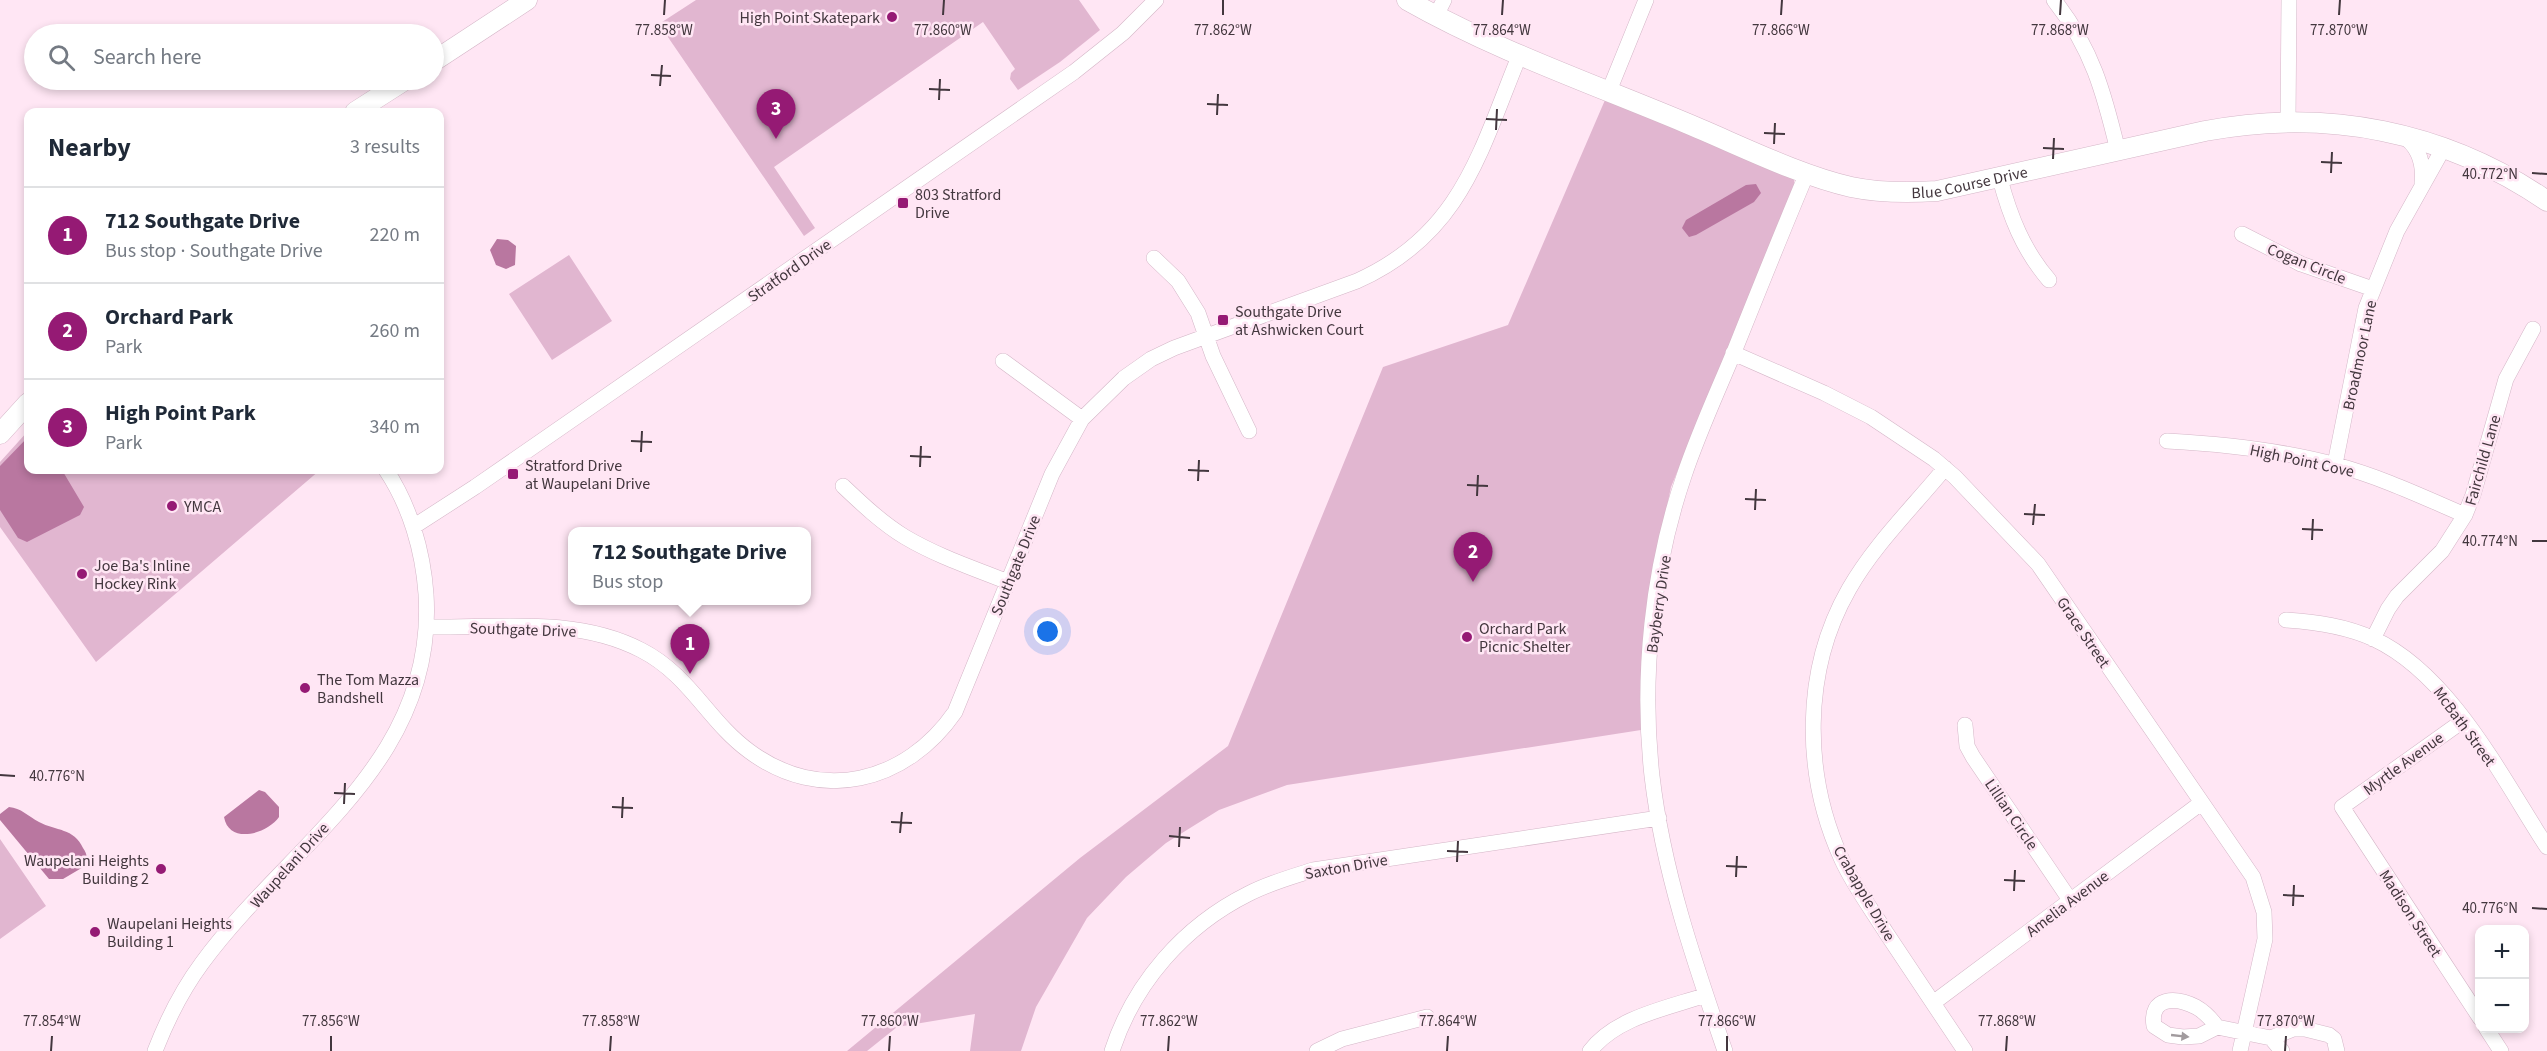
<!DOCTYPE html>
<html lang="en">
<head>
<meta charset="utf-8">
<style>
  body { margin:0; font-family:"Source Sans 3",sans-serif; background:#f2f2f3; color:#1f2937 }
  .controls { position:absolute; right:18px; bottom:18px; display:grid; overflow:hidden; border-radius:12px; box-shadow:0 3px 9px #0003 }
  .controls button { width:54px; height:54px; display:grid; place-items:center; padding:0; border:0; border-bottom:2px solid #e0e1e3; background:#fff; color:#1f2937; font:30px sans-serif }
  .you { position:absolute; left:1048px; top:632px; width:21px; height:21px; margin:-15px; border:4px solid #fff; border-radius:50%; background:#1a73e8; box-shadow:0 0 0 9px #1a73e833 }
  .badge { display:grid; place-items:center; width:39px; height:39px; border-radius:50%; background:#951a74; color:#fff; font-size:20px; font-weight:700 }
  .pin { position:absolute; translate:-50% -50px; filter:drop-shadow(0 2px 3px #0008) }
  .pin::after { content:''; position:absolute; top:32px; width:21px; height:18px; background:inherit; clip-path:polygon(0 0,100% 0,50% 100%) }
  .popup { position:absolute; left:568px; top:527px; width:243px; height:78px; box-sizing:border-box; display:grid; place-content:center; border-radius:12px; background:#fff; filter:drop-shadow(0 2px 4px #0005); font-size:20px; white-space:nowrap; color:#747a83 }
  .popup b { font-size:22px; color:#1f2937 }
  .popup::after { content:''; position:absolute; left:50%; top:100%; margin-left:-12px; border:12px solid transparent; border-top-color:#fff }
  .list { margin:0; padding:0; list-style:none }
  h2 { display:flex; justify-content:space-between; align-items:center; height:78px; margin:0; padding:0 24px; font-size:26px }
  h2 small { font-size:20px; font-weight:400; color:#747a83 }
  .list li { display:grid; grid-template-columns:39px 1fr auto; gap:18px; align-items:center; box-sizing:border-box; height:96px; padding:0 24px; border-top:2px solid #e0e1e3 }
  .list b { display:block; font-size:22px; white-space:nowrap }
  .list p { margin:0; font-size:20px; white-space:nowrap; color:#747a83 }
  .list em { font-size:20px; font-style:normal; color:#747a83 }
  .icon { flex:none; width:33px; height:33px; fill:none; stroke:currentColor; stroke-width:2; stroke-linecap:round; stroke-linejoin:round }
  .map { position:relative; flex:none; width:2547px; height:1051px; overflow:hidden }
  .search { position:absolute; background:#fff; box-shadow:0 3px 9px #0003; left:24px; top:24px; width:420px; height:66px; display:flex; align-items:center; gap:15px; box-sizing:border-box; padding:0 21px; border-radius:33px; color:#747a83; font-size:22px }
  .panel { position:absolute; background:#fff; box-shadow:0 3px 9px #0003; left:24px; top:108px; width:420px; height:366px; border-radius:12px }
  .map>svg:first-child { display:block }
  .green { fill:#e1b6d0 }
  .water { fill:#b977a0 }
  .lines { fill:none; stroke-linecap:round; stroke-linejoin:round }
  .minor-casing { stroke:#d4b6c7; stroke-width:16 }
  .major-casing { stroke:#d4b6c7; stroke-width:21 }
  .minor { stroke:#fff; stroke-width:15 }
  .major { stroke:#fff; stroke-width:20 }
  .oneway { fill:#a19b9e }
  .ticks { fill:none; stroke:#43373e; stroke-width:2 }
  .poi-dot { fill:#951a74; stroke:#ffe6f4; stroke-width:2 }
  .labels { text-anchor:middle; stroke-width:5; stroke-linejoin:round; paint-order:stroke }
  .poi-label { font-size:16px; fill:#43373e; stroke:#ffe6f4; text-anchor:start }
  .street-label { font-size:16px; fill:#43373e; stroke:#ffe6f4 }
  .ticks-label { font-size:15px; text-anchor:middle; fill:#43373e; stroke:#ffe6f4; stroke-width:5; stroke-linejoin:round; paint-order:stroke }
</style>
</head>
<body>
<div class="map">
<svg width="2547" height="1051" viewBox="0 0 2547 1051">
  <rect width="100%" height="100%" fill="#ffe6f4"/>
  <path class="green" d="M 696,0 L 1079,0 L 1100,30 L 1060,62 L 1018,90 L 1010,79 L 1011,73 L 1015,69 L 983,22 L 774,167 L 815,228 L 804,236 L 659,24 Z
    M 1605,100 L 1794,178 L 1794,187 L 1789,200 L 1671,487 L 1650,589 L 1641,730 L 1287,785 L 1219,810 L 1166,843 L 1126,877 L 1087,918 L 1036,1007 L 1021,1051 L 970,1051 L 975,1014 L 897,1027 L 867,1051 L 847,1051 L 1080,858 L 1228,746 L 1383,367 L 1508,325 Z
    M 569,255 L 612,321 L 552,360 L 509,294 Z
    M 28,431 L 28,470 L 320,470 L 96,662 L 0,527 L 0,462 Z
    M 0,839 L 46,906 L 0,939 Z"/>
  <path class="water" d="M 1756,184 L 1761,193 L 1754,202 L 1696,235 L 1689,237 L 1682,228 L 1686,220 L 1746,185 Z
    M 497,239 L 508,240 L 516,246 L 515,265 L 506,269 L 496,265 L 490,250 Z
    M 28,437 L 28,470 L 62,470 L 84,507 L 80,515 L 27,542 L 18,538 L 0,510 L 0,466 Z
    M 259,790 L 265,792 L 279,807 L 279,817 C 267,834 229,845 224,817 Z
    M 9,807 C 21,808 28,816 39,822 C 56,831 74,828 83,848 C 87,854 88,858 85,866 L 63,879 L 49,879 L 0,820 L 0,814 Z"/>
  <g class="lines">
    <g class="minor-casing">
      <path id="minor" d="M 2054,0 C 2092,48 2104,93 2118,151
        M 1436,16 L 1444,0
        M 1609,91 L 1646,0
        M 2288,121 L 2289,0
        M 2403,136 C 2419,147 2424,164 2422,183
        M 2000,179 C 2010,216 2023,250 2049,280
        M 2242,234 L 2301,264 L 2373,289
        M 1154,258 L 1178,281 L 1198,313 L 1213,356 L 1249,431
        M 1733,353 L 1824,393 L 1871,417 L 1934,459 L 1955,477 L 2038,564 L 2253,877 L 2264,912 L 2265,939 L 2240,1051
        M 1003,361 L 1082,419
        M 2167,441 C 2224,444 2281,450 2336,465 C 2381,477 2423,497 2465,515
        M 2335,464 L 2366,308 L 2397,231 L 2444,147
        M 1945,468 C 1913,507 1874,545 1849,589 C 1802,671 1803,775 1842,860 C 1854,886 1872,910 1887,934 C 1913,973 1939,1012 1965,1051
        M 843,486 C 862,504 882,523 905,537 C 937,556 973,568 1008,582
        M 413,527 L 475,487 L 1074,72 L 1123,33 L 1156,0
        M 2286,620 C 2316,622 2346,626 2374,639 C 2451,675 2502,778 2547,847
        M 426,627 C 496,628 576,616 641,650 C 690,675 708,721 749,751 C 820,804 906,783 955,712 L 1052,474 L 1082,419 L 1124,378 L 1151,359 L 1174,348 L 1357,281 C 1462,234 1480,151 1520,54
        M 2373,639 L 2388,609 L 2397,596 L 2442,551 L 2465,515 L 2473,495 L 2506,379 L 2533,329
        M 2464,720 L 2342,807 L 2480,1018
        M 1965,725 L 1967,746 L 1973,757 L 2070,900
        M 1933,1003 L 2201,803
        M 2217,1027 C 2212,1020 2205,1012 2196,1007 C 2176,997 2149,996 2154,1026 L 2168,1035 L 2183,1037 L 2199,1036 L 2217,1027 L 2271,1038 L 2293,1029 L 2305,1029 L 2329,1035 L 2334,1039 L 2337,1051
        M 2486,1028 L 2501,1051
        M 2271,1038 L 2282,1051
        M 155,1051 C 167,1020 182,990 202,963 C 290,843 437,763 426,594 C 423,551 410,506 386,470
        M 1112,1051 C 1134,983 1184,926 1248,894 C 1269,883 1291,877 1313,870 L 1659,818
        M 1317,1051 L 1342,1039 L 1427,1017
        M 1590,1051 C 1616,1017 1668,1008 1706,995
        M 1725,1051 C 1694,961 1663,871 1652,776 C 1641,677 1652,570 1684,476 C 1698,434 1717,393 1734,352 C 1758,292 1782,232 1807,173"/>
    </g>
    <g class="major-casing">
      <g id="major">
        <path id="s1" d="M 1407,0 C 1495,50 1593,84 1686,123 C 1737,144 1798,175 1851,187 C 1880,193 1908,193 1937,191 L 2205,131 C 2326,108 2445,131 2547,201"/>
        <path d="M 434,61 L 527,0"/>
        <path d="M 355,112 L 405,80"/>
        <path d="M 0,434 L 28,403"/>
      </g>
    </g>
    <use href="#minor" class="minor"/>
    <use href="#major" class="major"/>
  </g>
  <defs><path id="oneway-solid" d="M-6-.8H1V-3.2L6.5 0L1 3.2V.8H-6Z" transform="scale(1.5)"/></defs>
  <use class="oneway" href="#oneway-solid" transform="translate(2180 1036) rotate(6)"/>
  <path class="ticks" d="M 664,15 L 665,0M 943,15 L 944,0M 1223,15 L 1223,0M 1502,15 L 1503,0M 1781,15 L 1782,0M 2060,15 L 2061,0M 2339,15 L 2340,0M 651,75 L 671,76M 660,86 L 662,65M 929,89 L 950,90M 939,100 L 940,79M 1207,104 L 1228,105M 1217,115 L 1218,94M 1486,119 L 1507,120M 1496,130 L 1497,109M 1764,133 L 1785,134M 1774,144 L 1775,123M 2043,148 L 2064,149M 2053,159 L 2054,138M 2321,162 L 2342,163M 2331,173 L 2332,152M 2532,173 L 2547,174M 631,441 L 652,442M 641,452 L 642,431M 910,456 L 931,457M 920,467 L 921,446M 1188,470 L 1209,471M 1198,481 L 1199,460M 1467,485 L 1488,486M 1477,496 L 1478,475M 1745,499 L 1766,500M 1755,510 L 1756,489M 2024,514 L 2045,515M 2033,525 L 2035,504M 2302,529 L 2323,530M 2312,540 L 2313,519M 2532,541 L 2547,541M 0,775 L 15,776M 334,793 L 355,794M 344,804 L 345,783M 612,807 L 633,808M 622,818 L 623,797M 891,822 L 912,823M 900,833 L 902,812M 1169,836 L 1190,838M 1179,847 L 1180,827M 1447,851 L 1468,852M 1457,862 L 1458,841M 1726,866 L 1747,867M 1736,877 L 1737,856M 2004,880 L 2025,881M 2014,891 L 2015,870M 2283,895 L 2304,896M 2293,906 L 2294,885M 2532,908 L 2547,909M 51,1051 L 52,1036M 331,1051 L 331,1036M 610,1051 L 611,1036M 889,1051 L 890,1036M 1168,1051 L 1169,1036M 1447,1051 L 1448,1036M 1727,1051 L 1727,1036M 2006,1051 L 2007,1036M 2285,1051 L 2286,1036"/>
  <g class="poi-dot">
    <circle cx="892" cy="17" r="6"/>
    <rect x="897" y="197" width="12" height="12" rx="3"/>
    <rect x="1217" y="314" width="12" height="12" rx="3"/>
    <rect x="507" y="468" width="12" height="12" rx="3"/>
    <circle cx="172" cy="506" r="6"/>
    <circle cx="82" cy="574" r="6"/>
    <circle cx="1467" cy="637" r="6"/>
    <circle cx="305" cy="688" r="6"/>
    <circle cx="161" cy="869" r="6"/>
    <circle cx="95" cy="932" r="6"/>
  </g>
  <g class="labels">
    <g class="poi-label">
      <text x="880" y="23" text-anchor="end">High Point Skatepark</text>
      <text x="915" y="200">803 Stratford<tspan x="915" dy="18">Drive</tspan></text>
      <text x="1235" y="317">Southgate Drive<tspan x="1235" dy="18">at Ashwicken Court</tspan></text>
      <text x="525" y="471">Stratford Drive<tspan x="525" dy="18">at Waupelani Drive</tspan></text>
      <text x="184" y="512">YMCA</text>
      <text x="94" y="571">Joe Ba's Inline<tspan x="94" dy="18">Hockey Rink</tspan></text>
      <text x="1479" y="634">Orchard Park<tspan x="1479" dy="18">Picnic Shelter</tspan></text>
      <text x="317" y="685">The Tom Mazza<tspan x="317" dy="18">Bandshell</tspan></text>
      <text x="149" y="866" text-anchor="end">Waupelani Heights<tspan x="149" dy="18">Building 2</tspan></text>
      <text x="107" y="929">Waupelani Heights<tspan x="107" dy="18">Building 1</tspan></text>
    </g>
    <g class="street-label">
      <text dy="6" stroke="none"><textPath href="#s1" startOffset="602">Blue Course Drive</textPath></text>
      <text transform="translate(2307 263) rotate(22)" y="6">Cogan Circle</text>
      <text transform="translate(789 270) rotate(-35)" y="6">Stratford Drive</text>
      <text transform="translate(2359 355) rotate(-78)" y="6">Broadmoor Lane</text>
      <text transform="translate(2302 460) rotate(12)" y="6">High Point Cove</text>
      <text transform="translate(2482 460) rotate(-74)" y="6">Fairchild Lane</text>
      <text transform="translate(1015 565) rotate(-68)" y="6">Southgate Drive</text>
      <text transform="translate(1658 604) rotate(-82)" y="6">Bayberry Drive</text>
      <text transform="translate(523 629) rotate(2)" y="6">Southgate Drive</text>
      <text transform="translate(2084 632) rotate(56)" y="6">Grace Street</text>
      <text transform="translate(2465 726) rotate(54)" y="6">McBath Street</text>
      <text transform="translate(2403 763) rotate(-36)" y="6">Myrtle Avenue</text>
      <text transform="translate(2012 814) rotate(56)" y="6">Lillian Circle</text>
      <text transform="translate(289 865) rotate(-48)" y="6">Waupelani Drive</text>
      <text transform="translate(1346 866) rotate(-10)" y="6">Saxton Drive</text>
      <text transform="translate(1865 893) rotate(60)" y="6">Crabapple Drive</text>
      <text transform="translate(2067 903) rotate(-37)" y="6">Amelia Avenue</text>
      <text transform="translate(2411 913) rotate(57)" y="6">Madison Street</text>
    </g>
  </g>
  <g class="ticks-label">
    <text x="664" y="35">77.858°W</text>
    <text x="943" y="35">77.860°W</text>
    <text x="1223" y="35">77.862°W</text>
    <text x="1502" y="35">77.864°W</text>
    <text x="1781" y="35">77.866°W</text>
    <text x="2060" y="35">77.868°W</text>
    <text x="2339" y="35">77.870°W</text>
    <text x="2490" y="179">40.772°N</text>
    <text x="2490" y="546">40.774°N</text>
    <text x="57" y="781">40.776°N</text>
    <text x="2490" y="913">40.776°N</text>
    <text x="52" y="1026">77.854°W</text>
    <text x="331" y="1026">77.856°W</text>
    <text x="611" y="1026">77.858°W</text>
    <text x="890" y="1026">77.860°W</text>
    <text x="1169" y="1026">77.862°W</text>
    <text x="1448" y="1026">77.864°W</text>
    <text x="1727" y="1026">77.866°W</text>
    <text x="2007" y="1026">77.868°W</text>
    <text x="2286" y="1026">77.870°W</text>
  </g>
</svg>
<div class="controls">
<button>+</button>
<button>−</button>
</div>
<div class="you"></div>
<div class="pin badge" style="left:690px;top:674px">1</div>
<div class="popup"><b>712 Southgate Drive</b>Bus stop</div>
<div class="pin badge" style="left:1473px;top:582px">2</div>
<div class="pin badge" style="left:776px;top:139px">3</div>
<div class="search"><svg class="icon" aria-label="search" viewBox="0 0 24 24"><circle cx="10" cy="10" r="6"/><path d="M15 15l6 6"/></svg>Search here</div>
<section class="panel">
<h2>Nearby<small>3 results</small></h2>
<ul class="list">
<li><span class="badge">1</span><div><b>712 Southgate Drive</b><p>Bus stop · Southgate Drive</p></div><em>220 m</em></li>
<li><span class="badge">2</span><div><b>Orchard Park</b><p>Park</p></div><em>260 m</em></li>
<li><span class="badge">3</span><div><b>High Point Park</b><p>Park</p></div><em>340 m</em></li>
</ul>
</section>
</div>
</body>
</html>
